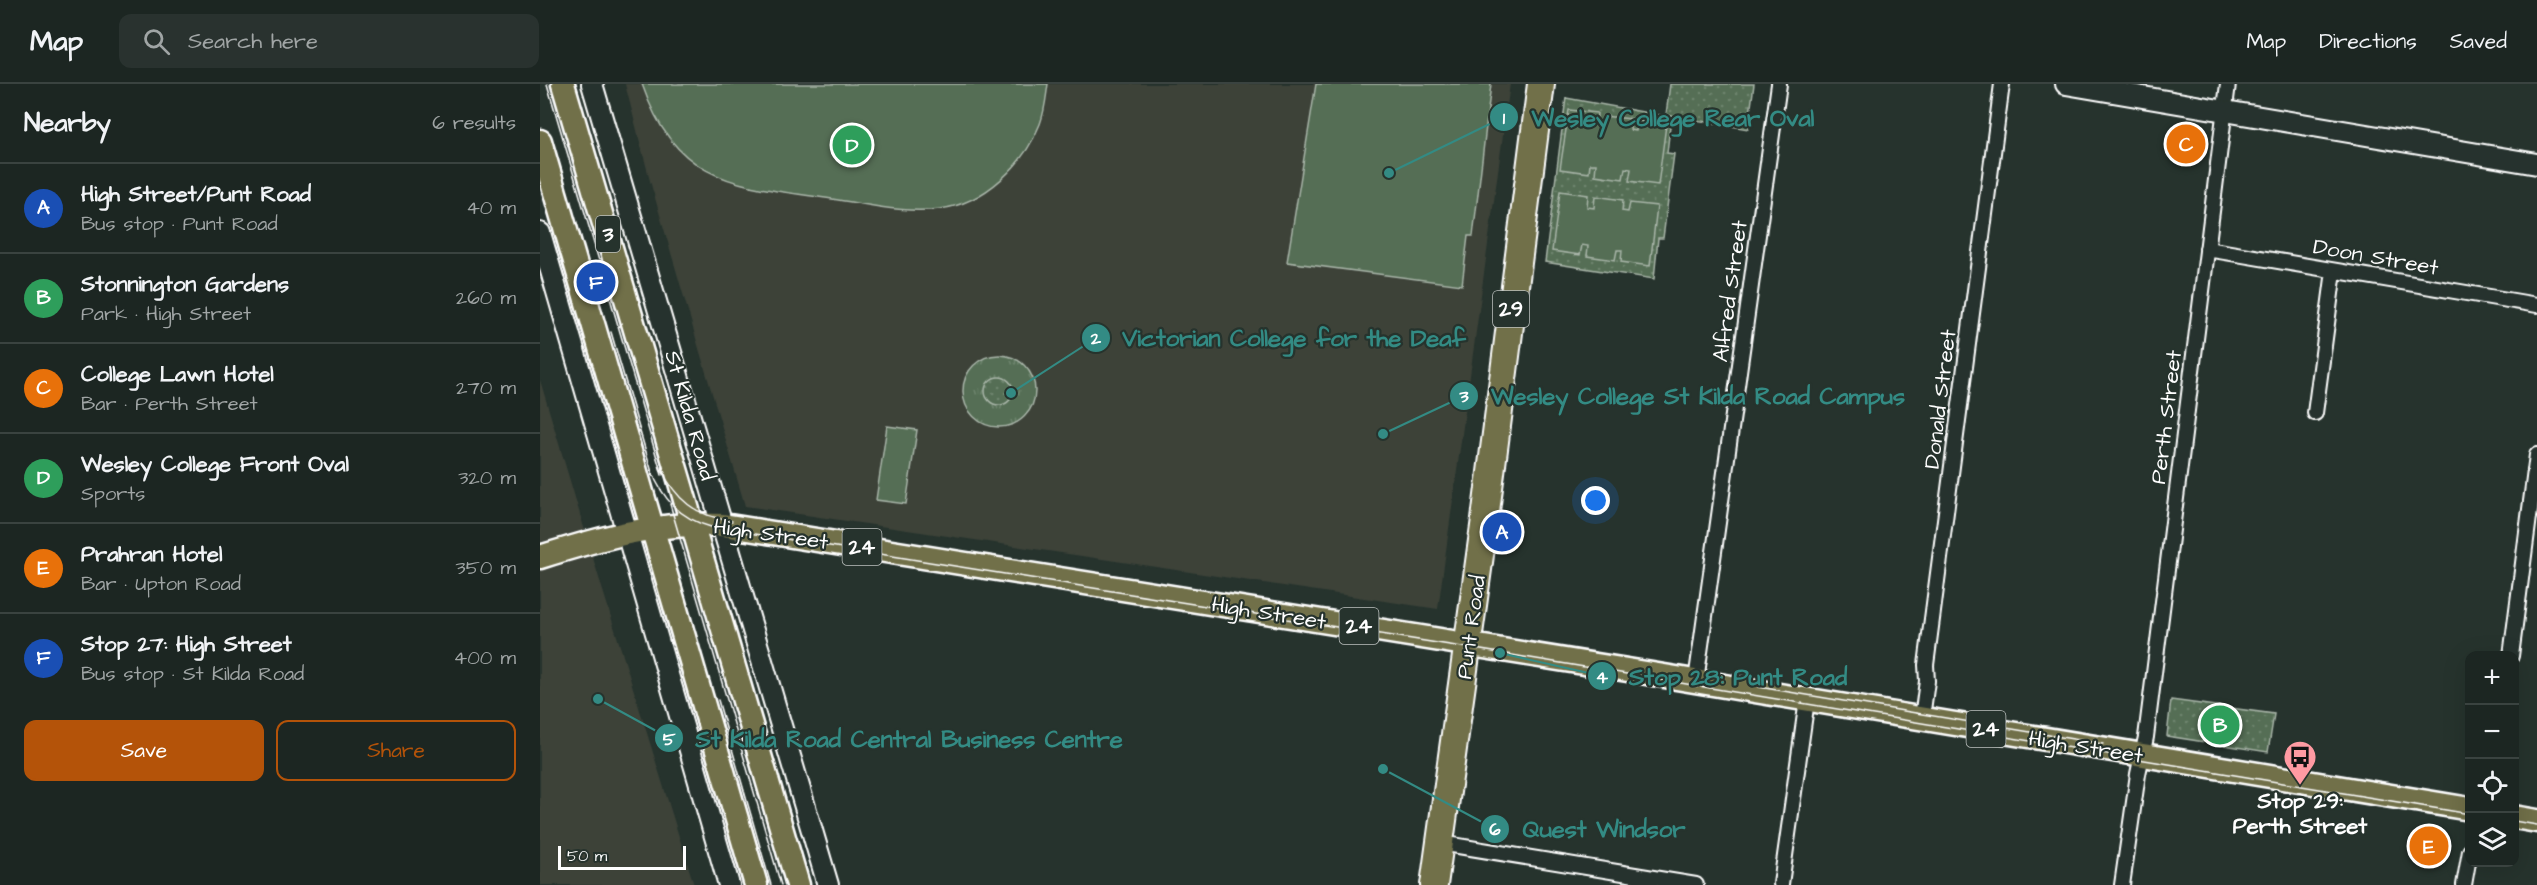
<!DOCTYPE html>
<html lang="en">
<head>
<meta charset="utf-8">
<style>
  body { margin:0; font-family:"Architects Daughter",sans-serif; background:#29322f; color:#f1f3f6 }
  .controls { position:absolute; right:18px; bottom:18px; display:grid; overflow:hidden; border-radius:12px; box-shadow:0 6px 24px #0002 }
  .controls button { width:54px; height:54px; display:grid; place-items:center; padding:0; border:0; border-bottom:2px solid #3a4340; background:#1c2622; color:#f1f3f6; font:30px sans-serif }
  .scale { position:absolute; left:18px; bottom:15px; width:128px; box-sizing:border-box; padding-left:6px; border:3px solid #fff; border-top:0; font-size:16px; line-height:21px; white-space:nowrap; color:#fff; -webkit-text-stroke:4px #26332d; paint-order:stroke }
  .you { position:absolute; left:1056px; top:417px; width:21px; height:21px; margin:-15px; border:4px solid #fff; border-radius:50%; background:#1a73e8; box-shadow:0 0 0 9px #1a73e833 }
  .badge { display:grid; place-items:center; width:39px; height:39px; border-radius:50%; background:#b45309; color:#fff; font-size:20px; font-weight:700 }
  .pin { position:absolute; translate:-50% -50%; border:3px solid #fff; box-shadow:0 2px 6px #0006 }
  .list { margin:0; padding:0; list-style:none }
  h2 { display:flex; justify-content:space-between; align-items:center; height:78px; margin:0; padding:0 24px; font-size:26px }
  h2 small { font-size:20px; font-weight:400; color:#a0a5a5 }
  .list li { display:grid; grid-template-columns:39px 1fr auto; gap:18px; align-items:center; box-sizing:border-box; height:90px; padding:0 24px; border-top:2px solid #3a4340 }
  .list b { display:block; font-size:22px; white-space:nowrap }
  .list p { margin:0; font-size:20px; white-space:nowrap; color:#a0a5a5 }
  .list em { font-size:20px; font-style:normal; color:#a0a5a5 }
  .actions { display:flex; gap:12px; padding:18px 24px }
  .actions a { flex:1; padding:14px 0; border:2px solid #b45309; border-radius:12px; text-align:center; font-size:21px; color:#b45309 }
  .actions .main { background:#b45309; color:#fff }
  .icon { flex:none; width:33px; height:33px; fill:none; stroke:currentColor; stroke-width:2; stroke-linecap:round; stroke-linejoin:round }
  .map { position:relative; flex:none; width:1997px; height:801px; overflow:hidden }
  header { display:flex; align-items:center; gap:36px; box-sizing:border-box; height:84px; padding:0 30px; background:#1c2622; border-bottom:2px solid #3a4340 }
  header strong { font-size:28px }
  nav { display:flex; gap:33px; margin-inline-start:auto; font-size:21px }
  .search { width:420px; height:54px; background:#29322f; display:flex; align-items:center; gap:15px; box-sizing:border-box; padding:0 21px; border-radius:12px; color:#a0a5a5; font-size:22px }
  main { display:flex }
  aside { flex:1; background:#1c2622 }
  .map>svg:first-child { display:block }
  .built { fill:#3c4239 }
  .grass { fill:url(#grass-tufts); stroke:#aab6aa; stroke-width:1.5 }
  .park { fill:url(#park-dots); stroke:#aab6aa; stroke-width:1.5 }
  .pitch { fill:#546e54; stroke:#aab6aa; stroke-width:1.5 }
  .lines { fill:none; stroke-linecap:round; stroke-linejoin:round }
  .street-casing { stroke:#fff; stroke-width:18 }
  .secondary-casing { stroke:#fff; stroke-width:24 }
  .primary-casing { stroke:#fff; stroke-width:27 }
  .highway-casing { stroke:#fff; stroke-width:30 }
  .street { stroke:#26332d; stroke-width:14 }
  .secondary { stroke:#26332d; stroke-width:20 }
  .primary { stroke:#71704a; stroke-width:22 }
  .highway { stroke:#71704a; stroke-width:26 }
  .tram { stroke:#fff; stroke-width:1.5 }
  .labels { text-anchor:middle; stroke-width:4.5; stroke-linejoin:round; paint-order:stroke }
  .shield { fill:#26332d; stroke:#bec2c0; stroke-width:1.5 }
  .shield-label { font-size:21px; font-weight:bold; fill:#fff }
  .street-label { font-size:22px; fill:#fff; stroke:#26332d }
  .poi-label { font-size:22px; font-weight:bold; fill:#fff; stroke:#26332d }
  .leader { fill:none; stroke:#338b84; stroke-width:2 }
  .callout-dot { fill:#338b84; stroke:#26332d; stroke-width:2 }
  .mark-label { font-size:18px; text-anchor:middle; font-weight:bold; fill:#fff }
  .callout-label { font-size:24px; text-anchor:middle; font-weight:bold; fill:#338b84; stroke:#26332d; stroke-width:4.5; stroke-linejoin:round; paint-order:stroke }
</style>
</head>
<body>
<header>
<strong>Map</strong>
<div class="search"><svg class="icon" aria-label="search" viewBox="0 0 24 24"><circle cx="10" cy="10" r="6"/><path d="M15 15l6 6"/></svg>Search here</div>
<nav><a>Map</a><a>Directions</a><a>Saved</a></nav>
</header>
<main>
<aside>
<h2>Nearby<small>6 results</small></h2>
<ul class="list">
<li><span class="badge" style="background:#1a4fb4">A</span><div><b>High Street/Punt Road</b><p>Bus stop · Punt Road</p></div><em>40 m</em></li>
<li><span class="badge" style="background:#2e9e5b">B</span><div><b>Stonnington Gardens</b><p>Park · High Street</p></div><em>260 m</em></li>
<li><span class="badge" style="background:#e8710a">C</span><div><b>College Lawn Hotel</b><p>Bar · Perth Street</p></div><em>270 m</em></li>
<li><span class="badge" style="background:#2e9e5b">D</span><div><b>Wesley College Front Oval</b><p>Sports</p></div><em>320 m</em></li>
<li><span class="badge" style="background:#e8710a">E</span><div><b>Prahran Hotel</b><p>Bar · Upton Road</p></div><em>350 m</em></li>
<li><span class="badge" style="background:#1a4fb4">F</span><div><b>Stop 27: High Street</b><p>Bus stop · St Kilda Road</p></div><em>400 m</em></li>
</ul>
<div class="actions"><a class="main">Save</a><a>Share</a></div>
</aside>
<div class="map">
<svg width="1997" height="801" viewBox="0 0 1997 801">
  <defs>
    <pattern id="grass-tufts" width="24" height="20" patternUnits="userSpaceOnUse" patternTransform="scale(1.5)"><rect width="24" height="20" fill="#546e54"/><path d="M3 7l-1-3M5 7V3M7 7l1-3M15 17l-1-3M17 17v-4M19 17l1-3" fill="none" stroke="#6e846e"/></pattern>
    <pattern id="park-dots" width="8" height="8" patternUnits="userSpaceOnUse" patternTransform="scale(1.5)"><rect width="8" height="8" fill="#546e54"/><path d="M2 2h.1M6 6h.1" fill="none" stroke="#6e846e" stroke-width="1.8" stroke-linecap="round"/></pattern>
  </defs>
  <rect width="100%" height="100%" fill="#26332d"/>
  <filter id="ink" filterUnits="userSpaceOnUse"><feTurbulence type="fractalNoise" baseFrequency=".0167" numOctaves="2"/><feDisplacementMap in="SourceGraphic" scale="12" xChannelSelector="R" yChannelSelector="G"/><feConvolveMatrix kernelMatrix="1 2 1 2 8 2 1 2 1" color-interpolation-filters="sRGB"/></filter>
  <g filter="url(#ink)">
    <path class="built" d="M 85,0 L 970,0 L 898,525 L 205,422 L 110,97 Z
      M 0,296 L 59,494 L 154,801 L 0,801 Z"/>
    <path class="grass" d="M423 307a36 36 0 1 1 72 0a36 36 0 1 1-72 0Z"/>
    <path class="park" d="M 1130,0 L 1214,0 L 1208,45 L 1126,31 Z
      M 1026,14 L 1131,33 L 1127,69 L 1134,70 L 1123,154 L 1118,154 L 1114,195 L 1005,178 Z
      M445 307a14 14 0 1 1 28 0a14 14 0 1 1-28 0Z
      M 1631,616 L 1734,630 L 1728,668 L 1627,652 Z"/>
    <path class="pitch" d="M 102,0 L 508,0 C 506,13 505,27 500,40 C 484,81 445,119 400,125 C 364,130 327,120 292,115 C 198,101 137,102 102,0 Z
      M 776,0 L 951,0 L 933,152 L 928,152 L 922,201 L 747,178 Z
      M 1029,26 L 1057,29 L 1056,42 L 1061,42 L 1063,32 L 1091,35 L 1090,46 L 1096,47 L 1098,37 L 1126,41 L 1118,101 L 1089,97 L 1091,85 L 1085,84 L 1083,95 L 1055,91 L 1056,80 L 1050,80 L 1049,89 L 1020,85 Z
      M 1020,107 L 1048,111 L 1047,123 L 1054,124 L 1055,112 L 1083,116 L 1082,127 L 1088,128 L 1090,119 L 1117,122 L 1110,182 L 1081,178 L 1082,166 L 1077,166 L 1075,176 L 1047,172 L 1048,162 L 1042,161 L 1040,171 L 1012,167 Z
      M 347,342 L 377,346 L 366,420 L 336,416 Z"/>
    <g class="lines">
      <g class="street-casing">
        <path id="street" d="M 1667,165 L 1997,221
          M 1775,329 L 1794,187
          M 1971,572 L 1997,371
          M 1156,597 L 1239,0
          M 1382,634 L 1387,597 L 1386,581 L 1462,0
          M 900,759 L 1156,801
          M 1241,800 L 1267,616
          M 1582,801 L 1598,690 L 1606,653 L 1688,0
          M 1924,801 L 1930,767"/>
      </g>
      <g class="secondary-casing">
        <path id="secondary" d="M 52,0 L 288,801
          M 1526,0 L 1997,80
          M 0,149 L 189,801"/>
      </g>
      <g class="primary-casing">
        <path id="primary" d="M 23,0 C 103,267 178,534 258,801
          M 0,57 L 216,801
          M 0,473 C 61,454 119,437 183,441 L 1100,588 L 1930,725
          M 1974,733 L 1997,737"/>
      </g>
      <g class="highway-casing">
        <path id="highway" d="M 894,801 L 945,435 L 1001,0"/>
      </g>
      <use href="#street" class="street"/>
      <use href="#secondary" class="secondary"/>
      <use href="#primary" class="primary"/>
      <use href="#highway" class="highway"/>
      <path class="tram" d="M 7,0 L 122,391
        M 71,248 L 113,392
        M 120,383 C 136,416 155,432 192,437
        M 111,386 C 123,415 139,434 171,443 L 960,569 L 1930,730
        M 130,420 L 241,801
        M 1219,603 L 1563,660
        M 178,616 L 231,801
        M 1974,737 L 1997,741"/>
    </g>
  </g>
  <defs>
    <g id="bus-pin" transform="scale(1.725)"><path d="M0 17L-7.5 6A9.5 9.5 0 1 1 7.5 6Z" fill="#ff9aa2" stroke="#26332d"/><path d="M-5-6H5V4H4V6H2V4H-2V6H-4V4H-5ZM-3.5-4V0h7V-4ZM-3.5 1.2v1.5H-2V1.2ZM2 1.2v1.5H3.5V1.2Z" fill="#111"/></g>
  </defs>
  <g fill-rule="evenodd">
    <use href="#bus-pin" x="1760" y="673"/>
  </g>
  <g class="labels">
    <g class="shield">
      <rect x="56" y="132" width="24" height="36" rx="4.5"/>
      <rect x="953" y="207" width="36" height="36" rx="4.5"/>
      <rect x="302.5" y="445" width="39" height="36" rx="4.5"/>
      <rect x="799.5" y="524" width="39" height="36" rx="4.5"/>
      <rect x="1426.5" y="627" width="39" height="36" rx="4.5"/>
    </g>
    <g class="shield-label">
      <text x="68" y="157">3</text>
      <text x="971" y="232">29</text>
      <text x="322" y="470">24</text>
      <text x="819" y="549">24</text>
      <text x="1446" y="652">24</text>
    </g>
    <g class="street-label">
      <text transform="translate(1836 172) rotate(10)" y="8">Doon Street</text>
      <text transform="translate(1189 207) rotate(-82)" y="8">Alfred Street</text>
      <text transform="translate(1399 315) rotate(-83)" y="8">Donald Street</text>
      <text transform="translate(151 331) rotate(74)" y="8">St Kilda Road</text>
      <text transform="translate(1625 333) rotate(-83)" y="8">Perth Street</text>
      <text transform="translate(231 449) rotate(8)" y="8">High Street</text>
      <text transform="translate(729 528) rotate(9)" y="8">High Street</text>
      <text transform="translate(930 543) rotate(-82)" y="8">Punt Road</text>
      <text transform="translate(1546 662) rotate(9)" y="8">High Street</text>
    </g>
    <g class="poi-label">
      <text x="1760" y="724">Stop 29:<tspan x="1760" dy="25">Perth Street</tspan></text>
    </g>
  </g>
  <path class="leader" d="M849 89L964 33M471 309L556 254M843 350L924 312M960 569L1062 592M58 615L129 654M843 685L955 745"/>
  <g class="callout-dot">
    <circle cx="849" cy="89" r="6"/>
    <circle cx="471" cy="309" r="6"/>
    <circle cx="843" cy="350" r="6"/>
    <circle cx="960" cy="569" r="6"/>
    <circle cx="58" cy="615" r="6"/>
    <circle cx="843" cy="685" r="6"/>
    <circle cx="964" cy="33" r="15"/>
    <circle cx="556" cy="254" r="15"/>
    <circle cx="924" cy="312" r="15"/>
    <circle cx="1062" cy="592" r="15"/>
    <circle cx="129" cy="654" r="15"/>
    <circle cx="955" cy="745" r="15"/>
  </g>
  <g class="mark-label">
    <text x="964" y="40">1</text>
    <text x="556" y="260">2</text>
    <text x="924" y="318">3</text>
    <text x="1062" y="599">4</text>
    <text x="129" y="661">5</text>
    <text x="955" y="751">6</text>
  </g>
  <g class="callout-label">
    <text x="1133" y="42">Wesley College Rear Oval</text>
    <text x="754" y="262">Victorian College for the Deaf</text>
    <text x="1158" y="320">Wesley College St Kilda Road Campus</text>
    <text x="1198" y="601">Stop 28: Punt Road</text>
    <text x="369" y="663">St Kilda Road Central Business Centre</text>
    <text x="1064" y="753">Quest Windsor</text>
  </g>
</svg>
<div class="controls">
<button>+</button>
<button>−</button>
<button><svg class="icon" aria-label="locate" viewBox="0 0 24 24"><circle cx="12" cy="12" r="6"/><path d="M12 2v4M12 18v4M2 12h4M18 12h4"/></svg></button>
<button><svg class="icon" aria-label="layers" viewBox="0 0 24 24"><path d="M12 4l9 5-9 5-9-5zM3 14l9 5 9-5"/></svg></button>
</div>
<div class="scale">50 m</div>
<div class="you"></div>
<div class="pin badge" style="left:962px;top:448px;background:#1a4fb4">A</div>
<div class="pin badge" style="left:1680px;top:641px;background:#2e9e5b">B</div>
<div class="pin badge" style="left:1646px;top:60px;background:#e8710a">C</div>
<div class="pin badge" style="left:312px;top:61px;background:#2e9e5b">D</div>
<div class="pin badge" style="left:1889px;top:762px;background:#e8710a">E</div>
<div class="pin badge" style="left:56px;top:198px;background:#1a4fb4">F</div>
</div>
</main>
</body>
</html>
